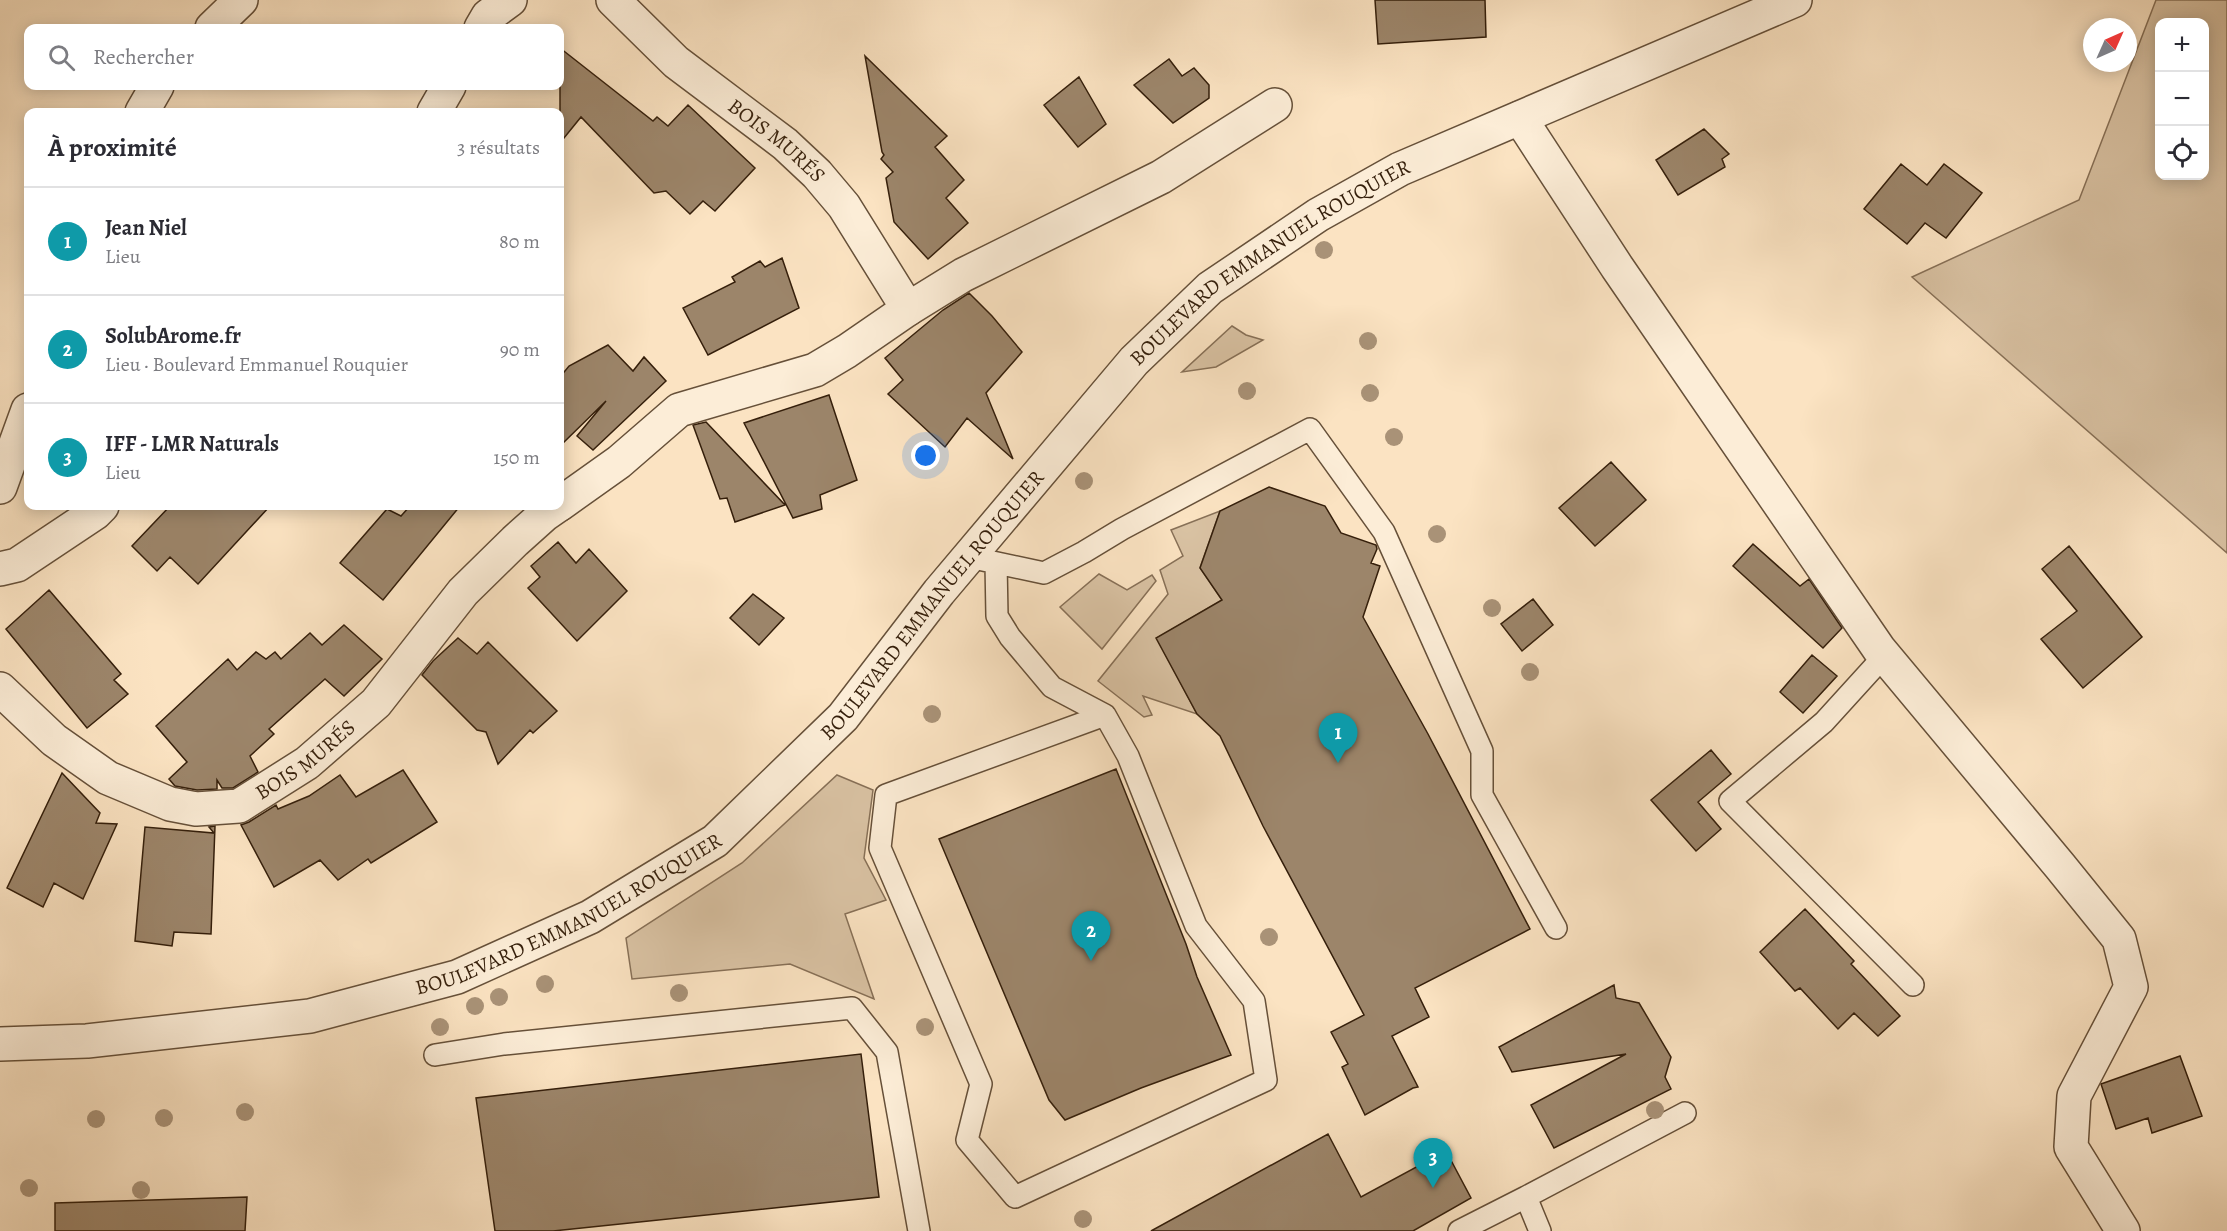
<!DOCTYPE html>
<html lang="fr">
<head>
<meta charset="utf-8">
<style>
  body { margin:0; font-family:Alegreya,serif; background:#f2f2f3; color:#2b2b33 }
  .controls { position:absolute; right:18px; top:18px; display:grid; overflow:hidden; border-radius:12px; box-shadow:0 3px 15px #0003 }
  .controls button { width:54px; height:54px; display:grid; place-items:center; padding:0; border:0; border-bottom:2px solid #e1e1e2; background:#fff; color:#2b2b33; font:30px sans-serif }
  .compass { position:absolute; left:2083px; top:18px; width:54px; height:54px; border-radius:50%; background:#fff; box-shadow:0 3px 15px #0003; rotate:45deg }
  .you { position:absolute; left:926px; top:456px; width:21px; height:21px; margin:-15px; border:4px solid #fff; border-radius:50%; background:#1a73e8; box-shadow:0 0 0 9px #1a73e833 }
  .badge { display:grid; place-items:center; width:39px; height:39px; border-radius:50%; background:#8f2418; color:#fff; font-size:20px; font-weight:700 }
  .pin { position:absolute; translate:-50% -50px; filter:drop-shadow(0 2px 3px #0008) }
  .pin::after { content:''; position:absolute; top:32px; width:21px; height:18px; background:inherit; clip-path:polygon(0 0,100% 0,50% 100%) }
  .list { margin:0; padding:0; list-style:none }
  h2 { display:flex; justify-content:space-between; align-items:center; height:78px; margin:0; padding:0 24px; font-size:26px }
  h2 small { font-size:20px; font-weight:400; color:#7c7c81 }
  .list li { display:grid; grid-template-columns:39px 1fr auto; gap:18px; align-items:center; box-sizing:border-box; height:108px; padding:0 24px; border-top:2px solid #e1e1e2 }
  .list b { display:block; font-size:22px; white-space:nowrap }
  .list p { margin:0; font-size:20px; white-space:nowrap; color:#7c7c81 }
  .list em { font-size:20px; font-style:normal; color:#7c7c81 }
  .icon { flex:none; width:33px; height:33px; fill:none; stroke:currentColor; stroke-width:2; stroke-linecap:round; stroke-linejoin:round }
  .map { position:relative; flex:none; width:2227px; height:1231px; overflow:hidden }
  .search { position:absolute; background:#fff; box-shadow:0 3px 15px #0003; left:24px; top:24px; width:540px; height:66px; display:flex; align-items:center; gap:15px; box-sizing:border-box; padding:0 21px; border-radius:12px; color:#7c7c81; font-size:22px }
  .panel { position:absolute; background:#fff; box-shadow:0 3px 15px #0003; left:24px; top:108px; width:540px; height:402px; border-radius:12px }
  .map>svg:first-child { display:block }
  .green { fill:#d9c2a3; stroke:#877057; stroke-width:1.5; fill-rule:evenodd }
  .building { fill:#9c856a; stroke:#351f0b; stroke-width:1.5 }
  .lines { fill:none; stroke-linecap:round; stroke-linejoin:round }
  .service-casing { stroke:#665039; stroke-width:24 }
  .minor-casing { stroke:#665039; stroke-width:36 }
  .tertiary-casing { stroke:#665039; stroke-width:36 }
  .service { stroke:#fcedd7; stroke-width:21 }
  .minor { stroke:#fcedd7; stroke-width:33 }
  .tertiary { stroke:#fcedd7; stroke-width:33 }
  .tree { fill:#a99277 }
  .labels { text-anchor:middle; stroke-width:5; stroke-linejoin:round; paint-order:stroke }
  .street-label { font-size:21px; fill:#351f0b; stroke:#fcedd7 }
</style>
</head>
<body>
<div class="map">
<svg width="2227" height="1231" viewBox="0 0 2227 1231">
  <rect width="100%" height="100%" fill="#fbe3c2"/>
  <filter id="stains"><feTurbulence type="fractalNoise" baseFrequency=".00333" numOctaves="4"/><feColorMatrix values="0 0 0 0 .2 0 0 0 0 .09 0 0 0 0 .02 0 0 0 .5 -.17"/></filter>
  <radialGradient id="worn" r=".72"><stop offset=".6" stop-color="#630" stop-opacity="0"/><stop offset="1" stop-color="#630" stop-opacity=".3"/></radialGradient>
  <path class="green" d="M 2156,0 L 2227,0 L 2227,553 L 1912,277 L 2079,200 ZM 2160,22 L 2204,22 L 2204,176 L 2160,176 Z
    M 1232,326 L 1246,335 L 1263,340 L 1216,367 L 1182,372 Z
    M 1220,511 L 1200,568 L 1222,600 L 1157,638 L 1197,714 L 1143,696 L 1152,715 L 1144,717 L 1098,681 L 1168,594 L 1160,570 L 1183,556 L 1171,530 Z
    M 1099,574 L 1127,590 L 1152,575 L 1156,581 L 1102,649 L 1060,607 Z
    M 837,775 L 873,790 L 864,858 L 886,900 L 845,914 L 874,999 L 790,964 L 632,979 L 626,938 L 742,863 Z"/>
  <path class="building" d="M 1375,0 L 1485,0 L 1486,37 L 1378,44 Z
    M 560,48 L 653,121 L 657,117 L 668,126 L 688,105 L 755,168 L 715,211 L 703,201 L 690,214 L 666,191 L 654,193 L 581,117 L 560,143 Z
    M 865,56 L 947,136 L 935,147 L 964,180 L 946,198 L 968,223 L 928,259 L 894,222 L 886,178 L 893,172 L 881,159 L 884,155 L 882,152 Z
    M 1169,59 L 1182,76 L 1194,68 L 1209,85 L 1209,98 L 1173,123 L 1134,85 Z
    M 1079,77 L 1106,124 L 1078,147 L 1044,105 Z
    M 1704,129 L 1729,154 L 1722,159 L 1725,167 L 1678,195 L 1656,160 Z
    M 1901,164 L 1927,185 L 1944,164 L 1982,193 L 1946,238 L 1925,223 L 1907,244 L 1864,209 Z
    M 782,258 L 799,308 L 708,355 L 683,308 L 735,282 L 732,277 L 760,261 L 765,267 Z
    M 969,293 L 992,316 L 1022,352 L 986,393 L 1013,459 L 967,418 L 945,447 L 888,394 L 903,380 L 885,358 L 943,310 Z
    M 608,345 L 633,371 L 644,357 L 666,381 L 593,450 L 577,436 L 606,401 L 560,446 L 560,377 L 569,366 Z
    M 829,395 L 857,480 L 820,495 L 822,509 L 793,518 L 744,423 Z
    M 706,422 L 785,505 L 735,522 L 727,498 L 720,499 L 693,425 Z
    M 1611,462 L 1646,500 L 1595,546 L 1559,508 Z
    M 1269,487 L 1325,506 L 1341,533 L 1376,545 L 1377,549 L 1371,563 L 1380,566 L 1363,617 L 1428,734 L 1530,929 L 1415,988 L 1429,1017 L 1392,1036 L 1418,1087 L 1413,1088 L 1365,1115 L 1342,1067 L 1348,1064 L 1331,1032 L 1364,1015 L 1263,826 L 1220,736 L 1197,714 L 1156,638 L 1222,600 L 1200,568 L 1220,511 Z
    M 170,506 L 270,506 L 198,584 L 170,557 L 157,571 L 132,546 Z
    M 410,506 L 460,506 L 383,600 L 340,563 L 387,509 L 401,516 Z
    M 558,542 L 576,563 L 589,549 L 627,591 L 577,641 L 528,588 L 540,577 L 531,566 Z
    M 1753,544 L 1800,586 L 1809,579 L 1842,628 L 1823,648 L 1733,566 Z
    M 2069,546 L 2142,637 L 2083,688 L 2041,639 L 2077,611 L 2042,569 Z
    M 49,590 L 121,674 L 114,680 L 128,694 L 87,728 L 6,629 Z
    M 753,594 L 784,618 L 759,645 L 730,618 Z
    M 1533,599 L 1553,625 L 1522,651 L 1501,624 Z
    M 344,625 L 382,659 L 344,696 L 325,679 L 269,729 L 274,734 L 250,756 L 258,772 L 233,788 L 222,788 L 217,780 L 217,789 L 197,790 L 175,786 L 169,779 L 187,762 L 156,726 L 228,659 L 237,670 L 256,652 L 266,659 L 275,652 L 281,659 L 310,633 L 322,645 Z
    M 458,638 L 477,654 L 488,642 L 557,711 L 533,733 L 530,730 L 498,764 L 486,732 L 477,730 L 422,675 L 433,661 Z
    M 1812,655 L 1837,676 L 1803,713 L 1780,692 Z
    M 1711,750 L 1731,774 L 1698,802 L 1721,829 L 1696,851 L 1651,800 Z
    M 1116,769 L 1186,944 L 1197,977 L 1231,1055 L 1141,1088 L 1065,1120 L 1049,1100 L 939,839 Z
    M 403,770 L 437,822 L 371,863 L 368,859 L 338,880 L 320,860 L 274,887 L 241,825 L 249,822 L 276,805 L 278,809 L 309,796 L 340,775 L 356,797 Z
    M 62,773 L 100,813 L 96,823 L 117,824 L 83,899 L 54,883 L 43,907 L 7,888 Z
    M 215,826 L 211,934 L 174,932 L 172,946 L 135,941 L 145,827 L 214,833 L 209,827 Z
    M 1805,909 L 1854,961 L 1851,964 L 1900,1016 L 1878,1036 L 1854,1013 L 1838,1029 L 1800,988 L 1795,991 L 1760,952 Z
    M 1614,985 L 1616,998 L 1639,1003 L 1671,1057 L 1665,1077 L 1671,1089 L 1554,1148 L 1531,1105 L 1626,1054 L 1512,1072 L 1499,1047 Z
    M 861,1054 L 879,1197 L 553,1231 L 495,1231 L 476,1098 Z
    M 2180,1056 L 2202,1116 L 2152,1133 L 2148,1118 L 2116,1129 L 2101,1084 Z
    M 1328,1134 L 1361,1197 L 1446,1151 L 1471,1198 L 1413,1231 L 1151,1231 Z
    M 247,1197 L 245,1231 L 55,1231 L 55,1203 Z"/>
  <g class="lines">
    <g class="service-casing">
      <path id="service" d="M 969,557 L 1044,573 L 1084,552 L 1122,529 L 1310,429 L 1384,532 L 1482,751 L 1482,795 L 1556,928
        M 996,563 L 997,616 L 1010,637 L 1052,687 L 1105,715
        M 1884,656 L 1824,722 L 1730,801 L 1913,985
        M 1105,715 L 1128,756 L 1196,926 L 1254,1001 L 1266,1080 L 1015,1197 L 967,1140 L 981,1084 L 880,848 L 886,795 Z
        M 435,1055 L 504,1044 L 852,1008 L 887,1052 L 919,1231
        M 1459,1231 L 1526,1197
        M 1540,1231 L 1526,1197 L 1685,1113"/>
    </g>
    <g class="minor-casing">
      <g id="minor">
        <path id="s1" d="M 613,0 L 676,62 L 785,144 L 817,174 L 844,206 L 908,309"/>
        <path d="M 212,28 L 241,0"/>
        <path d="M 481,28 L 488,16 L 510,0"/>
        <path d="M 142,112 L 157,86"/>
        <path d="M 434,112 L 449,86"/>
        <path d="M 1520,118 L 1617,267 L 1879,649 L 2060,866 L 2119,939 L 2131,987 L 2074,1096 L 2071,1147 L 2123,1231"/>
        <path d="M 0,487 L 28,410"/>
        <path d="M 560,504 L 619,462 L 679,410 L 815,370 L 847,351 L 908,309 L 963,275 L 1161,177 L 1275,105"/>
        <path d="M 0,569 L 17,565 L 95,513 L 102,506"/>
        <path id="s2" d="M 0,689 L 54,740 L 108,778 L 170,804 L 196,809 L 239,806 L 307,763 L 376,703 L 463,592 L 515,541 L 544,515 L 557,506"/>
      </g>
    </g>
    <g class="tertiary-casing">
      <g id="tertiary">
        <path id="s3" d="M 0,1044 L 87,1041 L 310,1016 L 457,977 L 590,917 L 715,841 L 843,717 L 939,592 L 1134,361 L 1210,288 L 1318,215 L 1400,169 L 1795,0"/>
      </g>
    </g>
    <use href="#service" class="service"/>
    <use href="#minor" class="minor"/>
    <use href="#tertiary" class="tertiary"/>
  </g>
  <g class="tree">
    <circle cx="1324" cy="250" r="9"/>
    <circle cx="1368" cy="341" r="9"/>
    <circle cx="1247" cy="391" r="9"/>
    <circle cx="1370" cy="393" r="9"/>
    <circle cx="1394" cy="437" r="9"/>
    <circle cx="1084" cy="481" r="9"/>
    <circle cx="1437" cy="534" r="9"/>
    <circle cx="1492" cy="608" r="9"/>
    <circle cx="1530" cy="672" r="9"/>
    <circle cx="932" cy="714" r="9"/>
    <circle cx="1269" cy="937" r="9"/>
    <circle cx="545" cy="984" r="9"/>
    <circle cx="679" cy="993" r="9"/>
    <circle cx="499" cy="997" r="9"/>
    <circle cx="475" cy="1006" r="9"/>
    <circle cx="440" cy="1027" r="9"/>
    <circle cx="925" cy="1027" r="9"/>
    <circle cx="1655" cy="1110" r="9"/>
    <circle cx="245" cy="1112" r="9"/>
    <circle cx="164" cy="1118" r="9"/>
    <circle cx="96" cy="1119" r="9"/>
    <circle cx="29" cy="1188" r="9"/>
    <circle cx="141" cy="1190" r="9"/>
    <circle cx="1083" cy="1219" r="9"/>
  </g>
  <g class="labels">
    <g class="street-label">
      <text dy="7" stroke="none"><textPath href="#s1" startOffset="216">BOIS MURÉS</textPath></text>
      <text dy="7" stroke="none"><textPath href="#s3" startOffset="1563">BOULEVARD EMMANUEL ROUQUIER</textPath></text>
      <text dy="7" stroke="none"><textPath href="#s3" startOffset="1077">BOULEVARD EMMANUEL ROUQUIER</textPath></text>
      <text dy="7" stroke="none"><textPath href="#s2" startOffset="358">BOIS MURÉS</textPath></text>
      <text dy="7" stroke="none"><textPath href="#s3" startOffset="591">BOULEVARD EMMANUEL ROUQUIER</textPath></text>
    </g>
  </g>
  <rect width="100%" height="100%" filter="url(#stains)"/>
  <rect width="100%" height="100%" fill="url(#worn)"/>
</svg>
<div class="controls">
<button>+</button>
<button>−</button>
<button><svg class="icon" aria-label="locate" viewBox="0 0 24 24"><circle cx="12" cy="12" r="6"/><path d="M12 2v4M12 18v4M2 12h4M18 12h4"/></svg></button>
</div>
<svg class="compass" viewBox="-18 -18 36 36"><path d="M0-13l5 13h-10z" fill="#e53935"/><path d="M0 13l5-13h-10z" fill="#7c7c81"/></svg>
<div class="you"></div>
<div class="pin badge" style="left:1338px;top:763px;background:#0f9aa8">1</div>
<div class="pin badge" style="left:1091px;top:961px;background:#0f9aa8">2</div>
<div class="pin badge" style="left:1433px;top:1188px;background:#0f9aa8">3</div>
<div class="search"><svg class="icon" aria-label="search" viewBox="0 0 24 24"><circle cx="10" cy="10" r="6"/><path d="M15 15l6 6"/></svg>Rechercher</div>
<section class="panel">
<h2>À proximité<small>3 résultats</small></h2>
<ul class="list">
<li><span class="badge" style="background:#0f9aa8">1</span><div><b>Jean Niel</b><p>Lieu</p></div><em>80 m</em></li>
<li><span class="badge" style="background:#0f9aa8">2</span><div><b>SolubArome.fr</b><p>Lieu · Boulevard Emmanuel Rouquier</p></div><em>90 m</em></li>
<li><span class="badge" style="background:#0f9aa8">3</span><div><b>IFF - LMR Naturals</b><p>Lieu</p></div><em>150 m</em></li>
</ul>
</section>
</div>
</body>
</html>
